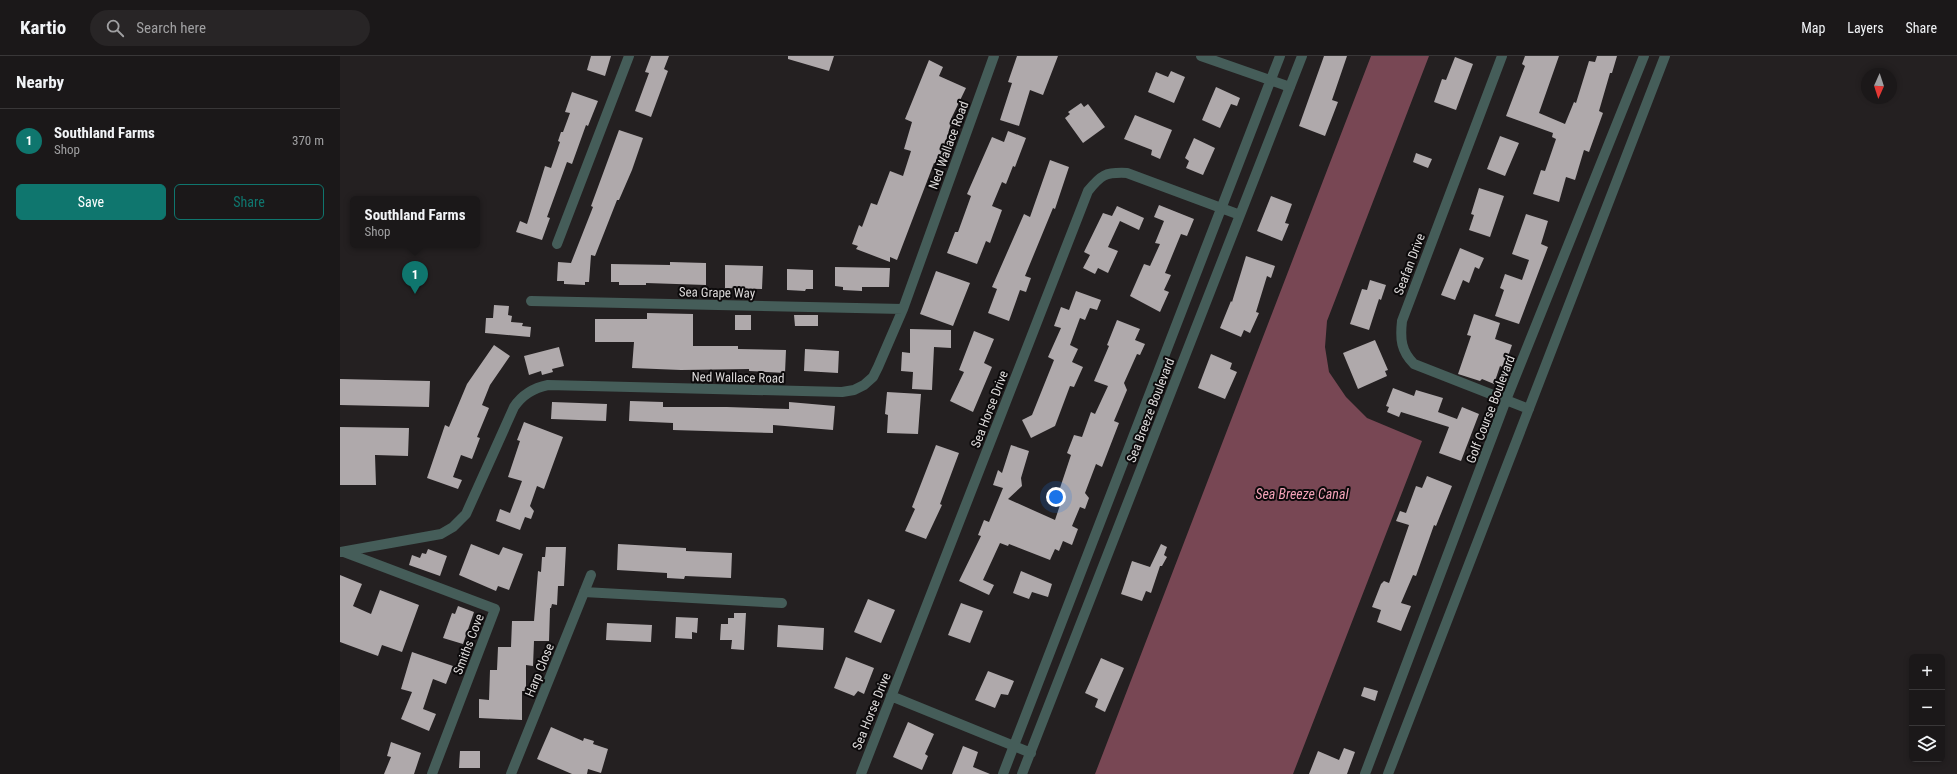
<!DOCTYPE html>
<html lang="en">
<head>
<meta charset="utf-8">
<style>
  body { margin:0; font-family:"Roboto Condensed",sans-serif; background:#282526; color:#f1f3f6 }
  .controls { position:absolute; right:12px; bottom:12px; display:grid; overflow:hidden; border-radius:6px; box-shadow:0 2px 6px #0003 }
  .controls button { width:36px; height:36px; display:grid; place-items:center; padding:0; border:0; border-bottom:1px solid #393738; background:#1b1819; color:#f1f3f6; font:20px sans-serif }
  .compass { position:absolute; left:1521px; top:12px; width:36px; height:36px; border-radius:50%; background:#1b1819; box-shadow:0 2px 6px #0003; rotate:183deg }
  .you { position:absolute; left:716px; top:441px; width:14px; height:14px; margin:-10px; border:3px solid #fff; border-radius:50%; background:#1a73e8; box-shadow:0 0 0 6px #1a73e833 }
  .badge { display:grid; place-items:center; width:26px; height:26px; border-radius:50%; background:#0f766e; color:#fff; font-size:13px; font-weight:700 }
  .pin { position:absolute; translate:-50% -33px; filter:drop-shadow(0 1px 2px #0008) }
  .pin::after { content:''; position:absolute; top:21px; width:14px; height:12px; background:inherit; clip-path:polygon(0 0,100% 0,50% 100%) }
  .popup { position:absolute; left:10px; top:140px; width:130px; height:52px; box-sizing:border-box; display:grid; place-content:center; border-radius:6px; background:#1b1819; filter:drop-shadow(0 1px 3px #0005); font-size:13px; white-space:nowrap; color:#a0a0a2 }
  .popup b { font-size:15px; color:#f1f3f6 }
  .popup::after { content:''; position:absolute; left:50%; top:100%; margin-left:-8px; border:8px solid transparent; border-top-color:#1b1819 }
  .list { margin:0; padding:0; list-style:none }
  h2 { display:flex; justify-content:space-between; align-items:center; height:52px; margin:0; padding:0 16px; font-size:17px }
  h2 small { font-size:13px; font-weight:400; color:#a0a0a2 }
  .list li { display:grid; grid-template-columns:26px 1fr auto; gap:12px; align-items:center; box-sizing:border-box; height:64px; padding:0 16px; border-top:1px solid #393738 }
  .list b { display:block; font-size:15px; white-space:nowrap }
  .list p { margin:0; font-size:13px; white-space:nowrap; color:#a0a0a2 }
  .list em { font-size:13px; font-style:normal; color:#a0a0a2 }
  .actions { display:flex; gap:8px; padding:12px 16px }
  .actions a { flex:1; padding:9px 0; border:1px solid #0f766e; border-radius:6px; text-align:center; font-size:14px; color:#0f766e }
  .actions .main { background:#0f766e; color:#fff }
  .icon { flex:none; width:22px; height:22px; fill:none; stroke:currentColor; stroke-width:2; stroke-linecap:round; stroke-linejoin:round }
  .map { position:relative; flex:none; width:1617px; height:718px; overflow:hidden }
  header { display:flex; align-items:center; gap:24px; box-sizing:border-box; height:56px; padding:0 20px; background:#1b1819; border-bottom:1px solid #393738 }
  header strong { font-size:19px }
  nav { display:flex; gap:22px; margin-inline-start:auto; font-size:14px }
  .search { width:280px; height:36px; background:#282526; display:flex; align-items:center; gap:10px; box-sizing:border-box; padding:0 14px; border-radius:22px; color:#a0a0a2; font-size:15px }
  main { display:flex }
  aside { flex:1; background:#1b1819 }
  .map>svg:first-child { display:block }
  .water { fill:#784754 }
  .building { fill:#afa9ab }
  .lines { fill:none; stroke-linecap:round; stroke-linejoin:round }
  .minor { stroke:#455d59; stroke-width:10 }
  .labels { text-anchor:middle; stroke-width:4; stroke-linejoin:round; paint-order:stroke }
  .street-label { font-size:13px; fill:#dddada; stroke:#0c0a0b }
  .water-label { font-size:14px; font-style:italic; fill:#f4a3b8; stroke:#0c0a0b }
</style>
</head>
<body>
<header>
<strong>Kartio</strong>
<div class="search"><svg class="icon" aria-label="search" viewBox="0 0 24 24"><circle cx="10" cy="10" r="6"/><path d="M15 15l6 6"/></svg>Search here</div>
<nav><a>Map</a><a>Layers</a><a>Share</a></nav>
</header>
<main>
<aside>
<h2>Nearby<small></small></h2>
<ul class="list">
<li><span class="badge">1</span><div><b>Southland Farms</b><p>Shop</p></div><em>370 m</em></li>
</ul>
<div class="actions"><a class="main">Save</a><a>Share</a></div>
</aside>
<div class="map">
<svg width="1617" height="718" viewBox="0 0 1617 718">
  <rect width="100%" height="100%" fill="#242021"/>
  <path class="water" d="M 1031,0 L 1089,0 L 987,265 L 985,291 L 989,316 L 1006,341 L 1027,362 L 1082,385 L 953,718 L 755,718 Z"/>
  <path class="building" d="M 251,0 L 271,0 L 265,20 L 247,14 Z
    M 311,0 L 329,0 L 324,13 L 328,15 L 311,61 L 295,55 L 309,17 L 305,16 Z
    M 448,0 L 494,0 L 489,15 L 448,3 Z
    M 677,0 L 718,0 L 703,39 L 690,34 L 679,70 L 660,64 L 672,27 L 668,26 Z
    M 984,0 L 1007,0 L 992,44 L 998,46 L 985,80 L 959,70 Z
    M 1185,0 L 1219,0 L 1199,57 L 1225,68 L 1234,46 L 1236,47 L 1249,5 L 1255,6 L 1257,0 L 1277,0 L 1272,17 L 1270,17 L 1259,55 L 1263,57 L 1249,96 L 1244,94 L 1235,124 L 1226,121 L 1219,146 L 1193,138 L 1201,114 L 1205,115 L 1216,83 L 1212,81 L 1213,77 L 1166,60 L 1185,10 L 1182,8 Z
    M 1115,1 L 1133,8 L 1116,54 L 1094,46 L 1102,23 L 1106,24 Z
    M 589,4 L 603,11 L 599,20 L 626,32 L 611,63 L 612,64 L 599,109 L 594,107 L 557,204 L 550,201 L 550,206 L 516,193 L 518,190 L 512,188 L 519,169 L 522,171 L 531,147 L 537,149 L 550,115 L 563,120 L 571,95 L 564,93 L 572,66 L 565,63 Z
    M 831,15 L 845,21 L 834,47 L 808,36 L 816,16 L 828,21 Z
    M 876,31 L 900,42 L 897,50 L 891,48 L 880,72 L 862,64 Z
    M 232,36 L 258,45 L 248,70 L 246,69 L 232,108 L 227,106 L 207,161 L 210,162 L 202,184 L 176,176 L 180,165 L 187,168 L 205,110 L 211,112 L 220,86 L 218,85 L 221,76 L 223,76 L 230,57 L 225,56 Z
    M 741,47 L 744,51 L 748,48 L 765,71 L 743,87 L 725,62 L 730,58 L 728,56 Z
    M 795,59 L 832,74 L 820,103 L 811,99 L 812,94 L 784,83 Z
    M 279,74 L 303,82 L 292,114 L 279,144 L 277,144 L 255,200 L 251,199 L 249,226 L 245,226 L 245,229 L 224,228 L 224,225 L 217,225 L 218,206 L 231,207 L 253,151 L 251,150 Z
    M 668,75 L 686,82 L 675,111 L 673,110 L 666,128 L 662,126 L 652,150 L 662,154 L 650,187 L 646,185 L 637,208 L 607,197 L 615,176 L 618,176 L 631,140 L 627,138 L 652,81 L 664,86 Z
    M 1160,80 L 1179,87 L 1165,120 L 1147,113 Z
    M 854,82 L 875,92 L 863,119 L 846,112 L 849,105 L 845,102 Z
    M 1076,97 L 1092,103 L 1088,112 L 1073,106 Z
    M 710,104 L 729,111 L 715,153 L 713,152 L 685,220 L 691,222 L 686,236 L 680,234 L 669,265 L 648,257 L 657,233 L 652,231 L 684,158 L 690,161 Z
    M 1139,132 L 1164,140 L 1150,181 L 1129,174 L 1134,159 L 1131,158 Z
    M 931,140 L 952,148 L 945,167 L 949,168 L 942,185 L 917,175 Z
    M 819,149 L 854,163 L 847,180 L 841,178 L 825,217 L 831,219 L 824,234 L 829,236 L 820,256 L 790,240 L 804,208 L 810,210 L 820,188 L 815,187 L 824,165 L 814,161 Z
    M 777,150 L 804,162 L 799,174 L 780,165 L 768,191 L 778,195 L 768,217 L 758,212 L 755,218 L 743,212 L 750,199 L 744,196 L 763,157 L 772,160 Z
    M 1186,158 L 1208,165 L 1201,188 L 1208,191 L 1179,268 L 1155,260 L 1164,234 L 1160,232 L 1165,218 L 1182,224 L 1189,204 L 1172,198 Z
    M 1120,192 L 1144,202 L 1139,213 L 1135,211 L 1129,227 L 1123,224 L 1115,244 L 1101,239 Z
    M 906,200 L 935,210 L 931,222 L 927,220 L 916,256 L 919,257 L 910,277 L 904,274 L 901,281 L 880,272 L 891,245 L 892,246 Z
    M 330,206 L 366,207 L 366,229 L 306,227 L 306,229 L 279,229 L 279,226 L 271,226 L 271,208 L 330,209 Z
    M 385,209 L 423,210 L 422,233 L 385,232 Z
    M 495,211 L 550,212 L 549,231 L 522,231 L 522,235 L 503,234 L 503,231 L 495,230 Z
    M 447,213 L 473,214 L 473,233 L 466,233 L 465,235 L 447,234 Z
    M 596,215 L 630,227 L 613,270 L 580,258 Z
    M 1030,224 L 1046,229 L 1041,244 L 1039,243 L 1029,274 L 1010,268 L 1022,233 L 1027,234 Z
    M 736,235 L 761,244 L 757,254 L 750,252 L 745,264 L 740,262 L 730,289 L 738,293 L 732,306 L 743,311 L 734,331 L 730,330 L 715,370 L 691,382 L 682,364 L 692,359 L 714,304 L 708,301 L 721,272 L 714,270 L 721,251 L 729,254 Z
    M 154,249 L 169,250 L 168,259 L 172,260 L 171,266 L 183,267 L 182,270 L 191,271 L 190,281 L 145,277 L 146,262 L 153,262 Z
    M 307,257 L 353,258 L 353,290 L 398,290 L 398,293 L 446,294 L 445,317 L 409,315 L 409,313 L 341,314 L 292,312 L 294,286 L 255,286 L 255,263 L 307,263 Z
    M 1134,258 L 1160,267 L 1155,283 L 1172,289 L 1164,312 L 1160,310 L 1154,328 L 1142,323 L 1140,325 L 1118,318 L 1131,280 L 1127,279 Z
    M 395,259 L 411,259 L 411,274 L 395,274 Z
    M 454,259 L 478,259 L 478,270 L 455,270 Z
    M 777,264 L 800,273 L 795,284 L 805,288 L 800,299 L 797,298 L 784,327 L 787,334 L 774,365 L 779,367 L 762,411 L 756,408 L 745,437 L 749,442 L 745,453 L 740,451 L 732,470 L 738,473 L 732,489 L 723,485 L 719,495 L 715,493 L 710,504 L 669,488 L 668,490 L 660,487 L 643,524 L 654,529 L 649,539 L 619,525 L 641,480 L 638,479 L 644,464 L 649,466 L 663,432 L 653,429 L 658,414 L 662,417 L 671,389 L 689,395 L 681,422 L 682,430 L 668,443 L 715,464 L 721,446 L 716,444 L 731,399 L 727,397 L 734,379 L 742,381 L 751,356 L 755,358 L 768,330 L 754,325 L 769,290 L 767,289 Z
    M 570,273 L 611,274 L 611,292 L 594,291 L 592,334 L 572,333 L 573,316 L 561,315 L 562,296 L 570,297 Z
    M 634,275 L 654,283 L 644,307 L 652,311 L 633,356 L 610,345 L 624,316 L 619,314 Z
    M 1035,284 L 1048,314 L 1045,315 L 1047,320 L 1018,333 L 1003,297 Z
    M 154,289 L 170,300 L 150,329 L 142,349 L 149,352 L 137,381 L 140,382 L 132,403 L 121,399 L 113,421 L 122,424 L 118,433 L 87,422 L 105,369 L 109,371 L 127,328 Z
    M 219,291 L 224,310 L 212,313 L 213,316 L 202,319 L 201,315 L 189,319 L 184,300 Z
    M 465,293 L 499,295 L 498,317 L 464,315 Z
    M 871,298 L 892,307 L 890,313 L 897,316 L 885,343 L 858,332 Z
    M 0,323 L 90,325 L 89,351 L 0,349 Z
    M 1053,332 L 1074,340 L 1076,334 L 1103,342 L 1098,356 L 1117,363 L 1122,351 L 1139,358 L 1121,405 L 1099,397 L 1109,371 L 1061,356 L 1059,361 L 1047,356 L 1049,351 L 1046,350 Z
    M 547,336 L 581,338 L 578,378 L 547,377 L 548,359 L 545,358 Z
    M 290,345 L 323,346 L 323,351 L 387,351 L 449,353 L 449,346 L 495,350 L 493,374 L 433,369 L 433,377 L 333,374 L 333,367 L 289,365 Z
    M 212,346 L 267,348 L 266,365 L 211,363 Z
    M 184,366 L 223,381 L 204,433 L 197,430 L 190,450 L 194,455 L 191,463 L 185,461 L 180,474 L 156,465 L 160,453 L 170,457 L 182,425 L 168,421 L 180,385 L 177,384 Z
    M 0,371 L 69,372 L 68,400 L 35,399 L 36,429 L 0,429 Z
    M 596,389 L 619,397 L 600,448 L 602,449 L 586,483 L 565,475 L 575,453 L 572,451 Z
    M 1087,420 L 1112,430 L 1096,470 L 1094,469 L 1076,520 L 1073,519 L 1061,547 L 1071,550 L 1061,575 L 1037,566 L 1041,554 L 1032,551 L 1041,528 L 1044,525 L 1049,527 L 1069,469 L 1056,465 L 1060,455 L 1066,457 L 1076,430 L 1082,432 Z
    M 131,488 L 159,499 L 163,491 L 183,498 L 169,534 L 158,530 L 156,535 L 119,519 Z
    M 278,488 L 346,492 L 346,495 L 392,497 L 391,522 L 345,520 L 344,523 L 327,522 L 327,517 L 277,514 Z
    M 821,488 L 827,491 L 824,499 L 827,501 L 822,510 L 820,510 L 811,537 L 806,535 L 802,545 L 781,538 L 792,505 L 810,511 Z
    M 206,491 L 226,491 L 224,530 L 218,530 L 217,549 L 212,548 L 211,552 L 210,552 L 209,585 L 194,585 L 193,610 L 186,609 L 186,635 L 182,635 L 182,664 L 139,662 L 139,643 L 149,644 L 150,614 L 157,614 L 158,591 L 171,591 L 172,565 L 194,565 L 198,515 L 201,516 L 202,501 L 205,501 Z
    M 88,493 L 107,500 L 100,520 L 69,509 L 72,499 L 80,502 L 82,497 L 86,498 Z
    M 681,515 L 712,528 L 708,541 L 692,536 L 689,543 L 673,537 Z
    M 0,519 L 22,528 L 13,550 L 31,558 L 40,534 L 79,549 L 62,596 L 42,589 L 38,600 L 0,586 Z
    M 528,543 L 555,554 L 541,587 L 514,576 Z
    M 621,547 L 643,555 L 630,587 L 608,579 Z
    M 118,550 L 134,556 L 123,588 L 103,582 L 112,557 L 115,558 Z
    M 394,557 L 406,557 L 404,594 L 391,593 L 392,584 L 380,584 L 381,568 L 388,568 L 388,562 L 394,562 Z
    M 336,561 L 358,562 L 357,577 L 352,576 L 352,583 L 335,582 Z
    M 267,567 L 312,569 L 311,586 L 266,584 Z
    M 438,569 L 484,572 L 483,594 L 437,591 Z
    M 72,596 L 113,610 L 106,628 L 93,623 L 83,653 L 96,658 L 89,675 L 61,663 L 72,636 L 61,633 Z
    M 506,601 L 534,612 L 524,638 L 518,635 L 514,640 L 494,632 Z
    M 761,602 L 784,612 L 765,656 L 755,651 L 758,643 L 745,637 Z
    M 648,615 L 674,625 L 668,639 L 661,638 L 655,652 L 635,644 Z
    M 1024,631 L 1038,635 L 1035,645 L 1021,640 Z
    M 568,666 L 594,678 L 585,698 L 588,700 L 582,714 L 553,701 Z
    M 211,671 L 243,685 L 244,682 L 254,685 L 253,688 L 268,693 L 261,717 L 248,713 L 247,718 L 232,718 L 197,703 Z
    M 51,686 L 81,697 L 74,718 L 44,718 L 51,701 L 47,700 Z
    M 623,690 L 638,696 L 633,711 L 650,718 L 612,718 Z
    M 1004,692 L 1015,696 L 1007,718 L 969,718 L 978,695 L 999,704 Z
    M 120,695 L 140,695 L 140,712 L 119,712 Z"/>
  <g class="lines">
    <path class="minor" d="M 861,0 L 950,31
      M 1162,0 L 1062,265 C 1060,283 1061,295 1074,308 L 1189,353
      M 217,188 L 289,0
      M 191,245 L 563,253
      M 0,496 L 101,478 L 113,471 L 126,458 L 174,351 C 182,339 193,332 208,329 L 502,336 L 514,334 L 524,329 L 533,321 L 538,311 L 563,253 L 654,0
      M 4,496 L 155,553 L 92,718
      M 244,536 L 442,547
      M 551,640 L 691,697
      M 171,718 L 251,519
      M 521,718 L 748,135 C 761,119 765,116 787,117 L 900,159
      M 663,718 L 940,0
      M 682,718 L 962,0
      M 1025,718 L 1166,344 L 1304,0
      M 1048,718 L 1325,0"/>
  </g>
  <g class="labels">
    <g class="street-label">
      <text transform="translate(608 89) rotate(-70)" y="5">Ned Wallace Road</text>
      <text transform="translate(1069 208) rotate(-69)" y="5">Seafan Drive</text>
      <text transform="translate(377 236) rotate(1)" y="5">Sea Grape Way</text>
      <text transform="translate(398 321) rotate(1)" y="5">Ned Wallace Road</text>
      <text transform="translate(649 353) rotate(-69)" y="5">Sea Horse Drive</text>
      <text transform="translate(1150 353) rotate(-69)" y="5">Golf Course Boulevard</text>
      <text transform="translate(810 354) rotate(-69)" y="5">Sea Breeze Boulevard</text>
      <text transform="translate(128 588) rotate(-69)" y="5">Smiths Cove</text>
      <text transform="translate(199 614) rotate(-68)" y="5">Harp Close</text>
      <text transform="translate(531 655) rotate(-68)" y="5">Sea Horse Drive</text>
    </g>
    <g class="water-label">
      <text x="962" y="443">Sea Breeze Canal</text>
    </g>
  </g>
</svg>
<div class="controls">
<button>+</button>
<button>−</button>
<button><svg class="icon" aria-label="layers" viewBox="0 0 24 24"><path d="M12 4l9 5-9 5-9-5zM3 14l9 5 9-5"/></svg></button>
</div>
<svg class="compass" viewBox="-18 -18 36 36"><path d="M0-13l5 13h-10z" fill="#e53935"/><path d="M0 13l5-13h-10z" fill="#a0a0a2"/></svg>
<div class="you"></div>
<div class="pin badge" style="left:75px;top:238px">1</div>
<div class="popup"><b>Southland Farms</b>Shop</div>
</div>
</main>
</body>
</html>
